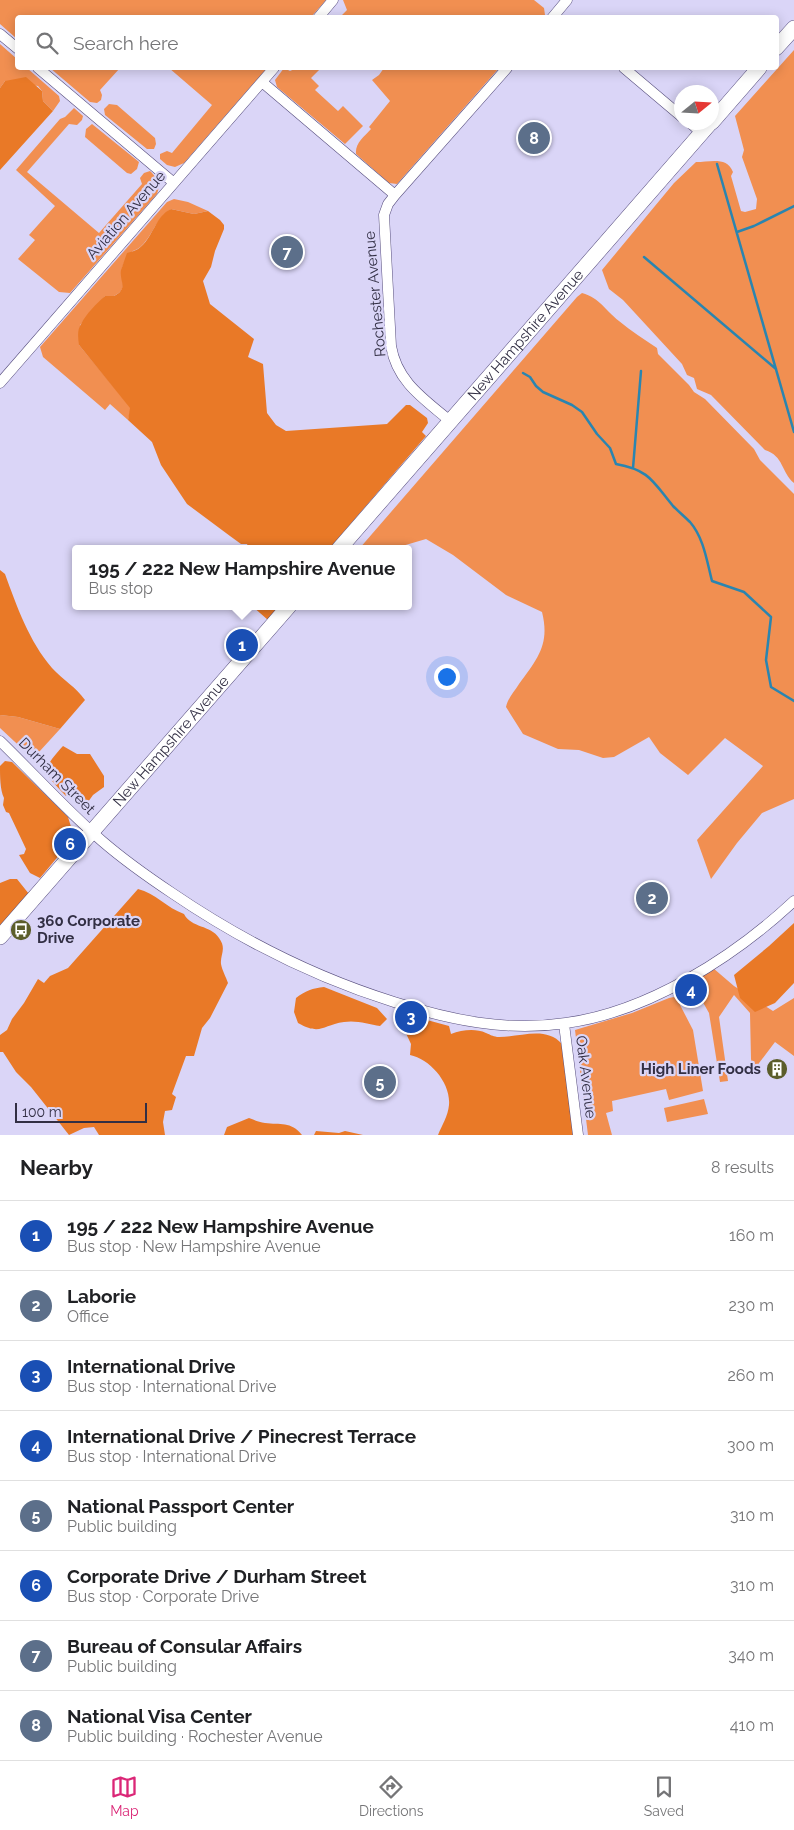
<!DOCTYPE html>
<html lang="en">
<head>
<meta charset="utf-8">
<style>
  body { margin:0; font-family:Raleway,sans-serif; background:#f6f6f6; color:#202124 }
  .compass { position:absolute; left:674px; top:85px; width:45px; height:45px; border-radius:50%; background:#fff; box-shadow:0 2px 12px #0003; rotate:72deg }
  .scale { position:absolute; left:15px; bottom:12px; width:132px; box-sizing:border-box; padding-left:5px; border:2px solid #322f44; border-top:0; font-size:14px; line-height:18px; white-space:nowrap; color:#322f44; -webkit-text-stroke:4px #dad5f7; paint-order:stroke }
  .you { position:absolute; left:446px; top:676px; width:18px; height:18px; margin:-12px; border:4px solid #fff; border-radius:50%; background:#1a73e8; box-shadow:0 0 0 8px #1a73e833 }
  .badge { display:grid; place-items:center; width:32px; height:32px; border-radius:50%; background:#db2777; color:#fff; font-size:16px; font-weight:700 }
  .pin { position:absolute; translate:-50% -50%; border:2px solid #fff; box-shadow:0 1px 5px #0006 }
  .popup { position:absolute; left:72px; top:545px; width:340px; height:65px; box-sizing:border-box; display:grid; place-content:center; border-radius:5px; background:#fff; filter:drop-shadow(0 1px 4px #0005); font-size:16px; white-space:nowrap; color:#757577 }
  .popup b { font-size:19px; color:#202124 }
  .popup::after { content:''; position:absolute; left:50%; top:100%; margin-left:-10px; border:10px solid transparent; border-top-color:#fff }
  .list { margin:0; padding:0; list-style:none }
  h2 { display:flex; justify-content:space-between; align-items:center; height:65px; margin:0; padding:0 20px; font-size:21px }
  h2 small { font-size:16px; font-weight:400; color:#757577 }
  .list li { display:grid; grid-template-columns:32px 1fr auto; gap:15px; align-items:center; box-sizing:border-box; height:70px; padding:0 20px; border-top:1px solid #e0e0e0 }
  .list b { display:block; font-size:19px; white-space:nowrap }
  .list p { margin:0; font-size:16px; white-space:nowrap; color:#757577 }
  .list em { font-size:16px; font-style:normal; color:#757577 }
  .icon { flex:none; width:28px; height:28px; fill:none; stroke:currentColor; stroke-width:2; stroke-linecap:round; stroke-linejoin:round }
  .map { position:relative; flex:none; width:794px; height:1135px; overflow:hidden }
  .search { position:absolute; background:#fff; box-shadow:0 2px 12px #0003; left:15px; right:15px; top:15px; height:55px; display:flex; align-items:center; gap:12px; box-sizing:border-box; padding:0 18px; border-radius:5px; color:#757577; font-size:19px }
  .sheet { height:625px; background:#fff }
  nav { display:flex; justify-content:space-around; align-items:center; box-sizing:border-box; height:70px; border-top:1px solid #e0e0e0; background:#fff; font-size:14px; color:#757577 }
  nav a { display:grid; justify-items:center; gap:2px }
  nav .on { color:#db2777 }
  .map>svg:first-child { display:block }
  .green { fill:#f18f51 }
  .forest { fill:#e97927 }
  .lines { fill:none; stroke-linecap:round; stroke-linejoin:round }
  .stream { stroke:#2a85b0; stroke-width:2.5 }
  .street-casing { stroke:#574e7e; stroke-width:11 }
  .secondary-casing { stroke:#574e7e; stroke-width:16 }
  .street { stroke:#fff; stroke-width:10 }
  .secondary { stroke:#fff; stroke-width:15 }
  .labels { text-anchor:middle; stroke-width:4.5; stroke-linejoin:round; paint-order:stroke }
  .street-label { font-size:15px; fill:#322f44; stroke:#dad5f7 }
  .poi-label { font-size:15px; font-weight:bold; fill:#322f44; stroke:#dad5f7; text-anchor:start }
</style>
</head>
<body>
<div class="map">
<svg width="794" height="1135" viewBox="0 0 794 1135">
  <rect width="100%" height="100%" fill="#dad5f7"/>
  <path class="green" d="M 0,0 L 326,0 L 311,17 L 18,18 L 17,39 L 0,24 Z
    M 343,0 L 534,0 L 544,8 L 545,15 L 543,18 L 340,17 L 347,10 Z
    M 0,44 L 17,59 L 18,68 L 27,68 L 59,96 L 60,101 L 53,111 L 43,101 L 42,91 L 38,86 L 5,81 L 0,88 Z
    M 794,50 L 794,483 C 781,472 784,456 765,450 L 711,395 L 697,389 L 694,378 L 687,375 L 682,364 L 623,300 L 609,289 L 602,270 L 674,183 L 696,162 C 710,162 727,156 733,172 L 731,176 L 741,211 L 745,212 L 756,209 L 757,199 L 742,157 L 744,150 L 735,116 Z
    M 50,68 L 120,68 L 100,90 L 102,95 L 101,100 L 97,103 L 90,102 Z
    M 169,68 L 267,68 L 184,163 L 175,167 L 167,165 L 160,159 L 160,154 L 167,151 L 172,153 L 212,105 Z
    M 284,68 L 290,71 L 297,68 L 321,68 L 311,78 L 319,86 L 315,90 L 338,111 L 343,106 L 363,126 L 345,144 L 277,87 L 275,80 Z
    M 384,68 L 499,68 L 397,184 L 389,183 L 356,154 C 355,143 364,137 371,129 L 369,127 L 390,101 L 372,80 L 379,75 Z
    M 109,104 L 117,105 L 155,138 L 156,144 L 154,149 L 147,149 L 105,115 L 104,109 Z
    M 74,108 L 83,116 L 82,120 L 77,125 L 69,124 L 27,172 L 99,233 L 142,184 L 140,178 L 144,173 L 150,171 C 157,178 161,183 157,194 L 70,293 L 59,292 L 18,259 L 35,240 L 29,235 L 55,206 L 16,170 L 60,119 L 65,117 Z
    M 92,124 L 139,162 L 137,169 L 131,174 L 127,173 L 85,137 L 86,129 Z
    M 174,199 L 188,202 L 208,211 L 194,214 L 171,209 C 168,211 164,214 162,217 C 153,226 147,247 133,251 C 129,256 124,261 122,268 C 119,280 130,288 114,296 L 105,296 L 80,325 L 79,345 L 131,408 L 128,420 L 110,404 L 105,410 L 43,357 L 40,347 L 167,202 Z
    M 582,293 C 600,298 605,310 619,321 C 631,331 644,339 657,348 L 658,354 L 689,385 L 694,392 L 705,399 L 754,449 L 760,460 L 794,494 L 794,799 L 762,813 L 737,843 L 711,879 L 697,840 L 763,766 L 725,738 L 688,775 L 660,753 L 649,737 L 614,757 L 603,758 L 579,750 L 558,749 L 523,734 L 506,707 C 508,698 514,692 519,684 C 538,658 550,644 542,612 L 506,595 L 453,555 L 426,539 L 392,549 L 359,549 L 577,297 Z
    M 0,715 L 18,717 L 60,729 L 39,752 L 29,755 L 0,728 Z
    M 713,968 L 734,986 L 773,1011 L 794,998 L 794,1056 L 775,1042 L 753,1071 L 751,1059 L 750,1013 L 734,995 L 719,1017 L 728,1081 L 720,1082 L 709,1013 L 692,983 Z
    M 674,997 L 678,1001 L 693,1030 L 703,1091 L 669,1100 L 666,1089 L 612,1101 L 613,1111 L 606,1113 L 612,1135 L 588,1135 L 575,1030 L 632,1013 L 669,998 Z
    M 704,1099 L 708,1114 L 667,1122 L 664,1108 Z"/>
  <path class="forest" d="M 26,77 L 42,91 L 43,101 L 53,111 L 0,170 L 0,88 L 5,81 Z
    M 171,209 L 194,214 L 208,211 L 220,220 L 224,225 L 224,229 L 215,251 L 211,267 L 203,281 L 210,304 L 254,339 L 248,357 L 263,364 L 267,413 L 276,425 L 286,431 L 387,424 L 406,405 L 410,405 L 427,418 L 428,423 L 422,432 L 426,436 L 329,549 L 249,549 L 247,544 L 241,544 L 230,536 L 187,504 L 161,465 L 152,442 L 128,420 L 130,408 L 79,345 C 78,338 77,330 81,324 C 86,314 97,303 105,296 L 114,296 C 129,288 119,282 121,270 C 123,264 125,259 127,253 C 130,252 135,251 138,249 C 153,239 155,216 171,209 Z
    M 0,570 L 5,574 C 17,607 29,641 52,668 C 63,680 76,687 85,700 L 60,729 L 18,717 L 0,715 Z
    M 252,606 L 279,606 L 268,620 Z
    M 63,746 L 77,754 L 90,754 L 104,776 L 104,787 L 93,795 L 88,802 L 81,803 L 75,795 L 66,796 C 44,773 40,771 63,746 Z
    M 5,761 L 12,762 L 68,817 L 72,830 L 71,841 L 40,878 L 30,873 L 19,855 L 24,854 L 26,849 L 9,813 L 6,812 L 3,805 L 4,798 C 0,790 0,776 0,766 Z
    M 10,879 L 17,879 L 29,894 L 0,927 L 0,883 Z
    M 138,889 C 155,893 167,908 184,914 C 191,928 211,925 219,938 C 227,949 220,954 221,964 C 222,970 226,977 228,983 L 210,1018 L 202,1028 L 194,1056 L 186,1056 L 172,1094 L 176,1097 L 172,1110 L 165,1111 L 163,1122 L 165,1135 L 99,1135 L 94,1127 L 84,1128 L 69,1135 L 31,1087 L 16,1072 L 3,1052 L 0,1052 L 0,1035 L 7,1030 L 12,1019 L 24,1003 L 38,979 L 44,983 L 50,976 L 68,968 Z
    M 794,923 L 794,983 L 775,1003 L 755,1012 L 740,998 L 734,975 L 769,946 Z
    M 324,987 L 377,1008 L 387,1019 L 380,1026 C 369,1024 356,1020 344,1022 C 322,1025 321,1036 298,1023 L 294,1012 L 296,998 C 305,991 313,988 324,987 Z
    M 410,1017 L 416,1017 L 449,1026 L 451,1034 C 462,1030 475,1028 486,1033 C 491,1035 492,1036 497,1037 C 519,1038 545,1025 562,1044 L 576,1135 L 438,1135 C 442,1125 448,1116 449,1105 C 451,1083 430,1059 410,1055 L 411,1044 L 403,1027 L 405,1020 Z
    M 249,1118 C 254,1120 259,1122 265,1123 C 280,1125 291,1121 302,1135 L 224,1135 L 227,1127 Z
    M 316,1131 L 339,1133 L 345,1131 L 363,1135 L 314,1135 Z"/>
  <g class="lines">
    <path class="stream" d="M 717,164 L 794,432
      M 737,232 L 754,226 L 794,206
      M 644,257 L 776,369
      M 523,373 L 530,377 L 536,386 L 543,392 L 572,405 L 582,412 L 597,434 L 610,448 L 616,464 C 650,470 653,482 673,506 C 679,512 685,517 690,522 C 704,538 707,562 712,581 L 744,592 L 771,617 L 766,660 L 771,687 L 794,701
      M 633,468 L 641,371"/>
    <g class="street-casing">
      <path id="street" d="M 318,18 L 333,0
        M 552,18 L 567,0
        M 0,34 L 18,49
        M 38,68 L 174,183
        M 624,68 L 682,117
        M 262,82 L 395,195
        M 689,122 L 702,133
        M 0,383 L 274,68
        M 450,421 C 424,399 397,382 391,346 L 384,215 L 388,204 L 395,195 L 507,68
        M 0,741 C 34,774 66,810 102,841 C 124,860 148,877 172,893 C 241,940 314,977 394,1002 C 450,1020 507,1032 566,1023 C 648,1012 734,957 794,901
        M 564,1024 L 578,1135"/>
    </g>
    <g class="secondary-casing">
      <g id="secondary">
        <path d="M 776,48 L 794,28"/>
        <path d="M 712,122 L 759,68"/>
        <path id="s1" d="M 339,549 L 711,122"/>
        <path id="s2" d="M 0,937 L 289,606"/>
      </g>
    </g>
    <use href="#street" class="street"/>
    <use href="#secondary" class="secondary"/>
  </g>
  <defs>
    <g id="bus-disc" transform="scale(1.125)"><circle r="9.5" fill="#5b5d2b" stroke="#dad5f7"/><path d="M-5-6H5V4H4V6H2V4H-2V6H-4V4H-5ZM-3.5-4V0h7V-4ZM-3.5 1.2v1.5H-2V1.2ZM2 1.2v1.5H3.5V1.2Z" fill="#fff"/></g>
    <g id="building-disc" transform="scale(1.125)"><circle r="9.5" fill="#5b5d2b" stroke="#dad5f7"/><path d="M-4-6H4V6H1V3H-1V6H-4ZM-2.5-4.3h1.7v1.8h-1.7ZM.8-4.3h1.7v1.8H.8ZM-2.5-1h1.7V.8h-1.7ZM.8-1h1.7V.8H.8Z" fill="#fff"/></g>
  </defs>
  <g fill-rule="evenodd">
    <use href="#bus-disc" x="21" y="930"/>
    <use href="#building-disc" x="777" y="1069"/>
  </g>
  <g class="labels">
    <g class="street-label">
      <text transform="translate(126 215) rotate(-49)" y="5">Aviation Avenue</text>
      <text transform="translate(375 294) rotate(-95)" y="5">Rochester Avenue</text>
      <text dy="5" stroke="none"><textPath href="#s1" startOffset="284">New Hampshire Avenue</textPath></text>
      <text dy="5" stroke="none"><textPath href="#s2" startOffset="260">New Hampshire Avenue</textPath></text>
      <text transform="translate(57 776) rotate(45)" y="5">Durham Street</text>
      <text transform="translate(586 1077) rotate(83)" y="5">Oak Avenue</text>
    </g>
    <g class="poi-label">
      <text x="37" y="926">360 Corporate<tspan x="37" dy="17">Drive</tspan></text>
      <text x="761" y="1074" text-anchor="end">High Liner Foods</text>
    </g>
  </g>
</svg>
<svg class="compass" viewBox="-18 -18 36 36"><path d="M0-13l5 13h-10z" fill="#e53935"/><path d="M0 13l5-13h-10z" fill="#757577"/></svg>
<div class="scale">100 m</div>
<div class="you"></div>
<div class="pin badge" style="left:242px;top:645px;background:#1a4fb4">1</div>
<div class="popup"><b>195 / 222 New Hampshire Avenue</b>Bus stop</div>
<div class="pin badge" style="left:652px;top:898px;background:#5c6f8a">2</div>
<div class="pin badge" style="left:411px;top:1017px;background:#1a4fb4">3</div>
<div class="pin badge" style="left:691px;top:990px;background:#1a4fb4">4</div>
<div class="pin badge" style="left:380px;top:1082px;background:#5c6f8a">5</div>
<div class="pin badge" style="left:70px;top:844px;background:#1a4fb4">6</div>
<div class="pin badge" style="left:287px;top:252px;background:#5c6f8a">7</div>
<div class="pin badge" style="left:534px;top:138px;background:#5c6f8a">8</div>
<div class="search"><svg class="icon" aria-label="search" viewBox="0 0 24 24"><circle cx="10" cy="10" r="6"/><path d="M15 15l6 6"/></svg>Search here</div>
</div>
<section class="sheet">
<h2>Nearby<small>8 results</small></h2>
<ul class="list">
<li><span class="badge" style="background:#1a4fb4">1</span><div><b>195 / 222 New Hampshire Avenue</b><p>Bus stop · New Hampshire Avenue</p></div><em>160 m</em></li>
<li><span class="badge" style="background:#5c6f8a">2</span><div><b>Laborie</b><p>Office</p></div><em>230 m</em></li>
<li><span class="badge" style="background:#1a4fb4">3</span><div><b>International Drive</b><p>Bus stop · International Drive</p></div><em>260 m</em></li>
<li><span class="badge" style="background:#1a4fb4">4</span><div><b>International Drive / Pinecrest Terrace</b><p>Bus stop · International Drive</p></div><em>300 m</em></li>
<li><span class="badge" style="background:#5c6f8a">5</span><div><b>National Passport Center</b><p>Public building</p></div><em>310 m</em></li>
<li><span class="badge" style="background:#1a4fb4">6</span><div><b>Corporate Drive / Durham Street</b><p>Bus stop · Corporate Drive</p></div><em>310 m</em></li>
<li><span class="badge" style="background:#5c6f8a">7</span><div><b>Bureau of Consular Affairs</b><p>Public building</p></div><em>340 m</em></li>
<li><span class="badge" style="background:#5c6f8a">8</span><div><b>National Visa Center</b><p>Public building · Rochester Avenue</p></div><em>410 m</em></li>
</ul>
</section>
<nav>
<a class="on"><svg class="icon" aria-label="map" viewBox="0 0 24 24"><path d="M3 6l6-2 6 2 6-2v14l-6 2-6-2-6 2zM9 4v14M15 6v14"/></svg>Map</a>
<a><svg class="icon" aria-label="directions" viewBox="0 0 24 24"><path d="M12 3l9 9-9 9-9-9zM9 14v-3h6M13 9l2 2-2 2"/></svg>Directions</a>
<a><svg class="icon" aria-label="saved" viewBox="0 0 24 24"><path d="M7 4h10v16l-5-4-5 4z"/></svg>Saved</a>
</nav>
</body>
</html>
